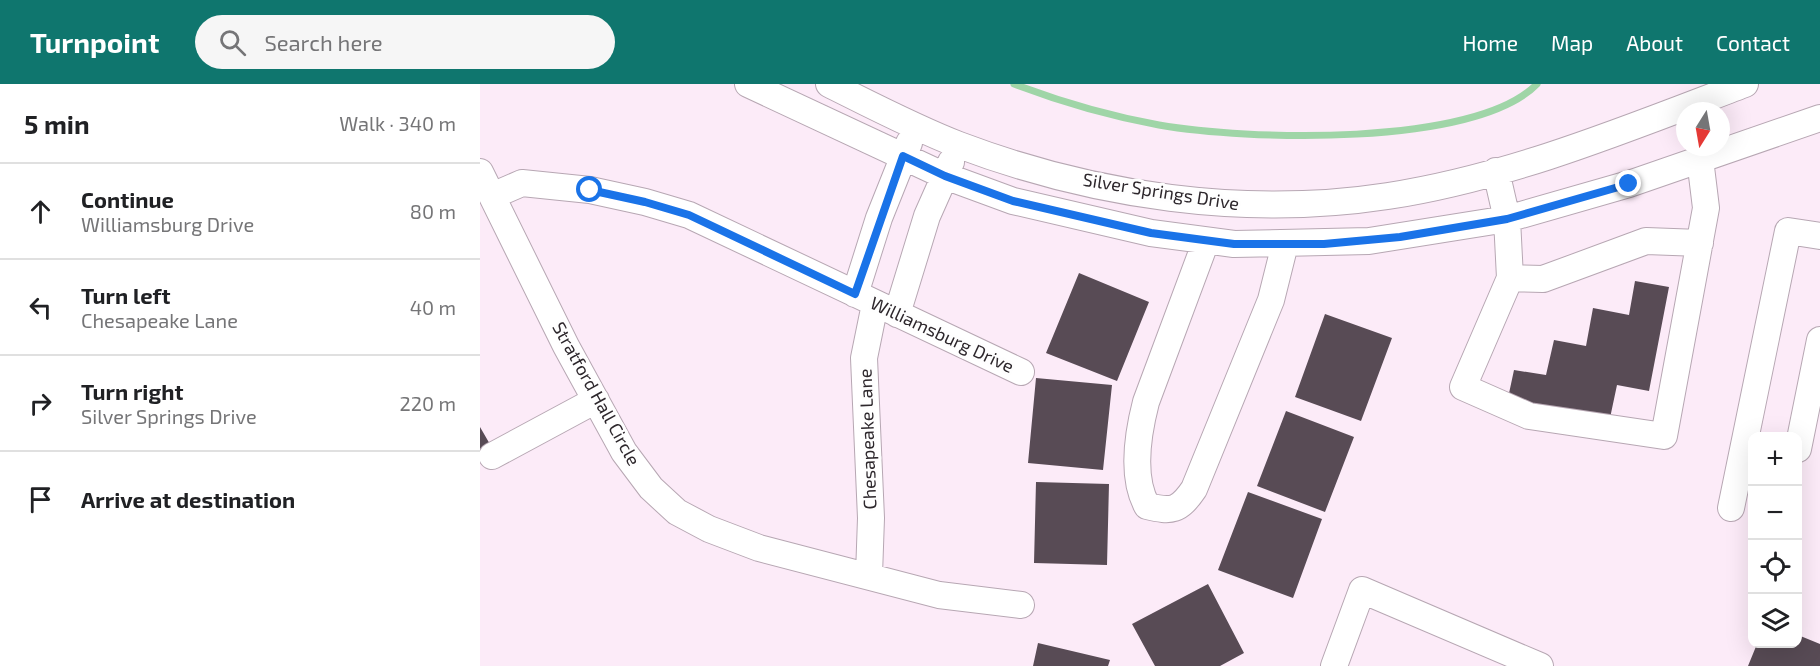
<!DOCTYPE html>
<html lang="en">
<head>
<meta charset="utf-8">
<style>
  body { margin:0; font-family:"Exo 2",sans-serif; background:#f6f6f6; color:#202124 }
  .controls { position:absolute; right:18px; bottom:18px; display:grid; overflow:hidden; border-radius:12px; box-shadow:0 6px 24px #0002 }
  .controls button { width:54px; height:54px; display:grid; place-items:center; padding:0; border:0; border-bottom:2px solid #e0e0e0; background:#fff; color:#202124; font:30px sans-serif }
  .compass { position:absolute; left:1196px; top:18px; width:54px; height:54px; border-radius:50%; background:#fff; box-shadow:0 6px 24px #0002; rotate:191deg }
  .stop { position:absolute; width:18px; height:18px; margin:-14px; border:4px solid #1a73e8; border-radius:50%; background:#fff }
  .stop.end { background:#1a73e8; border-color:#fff; box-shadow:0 2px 6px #0008 }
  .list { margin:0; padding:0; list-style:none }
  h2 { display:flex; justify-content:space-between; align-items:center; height:78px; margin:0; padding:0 24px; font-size:26px }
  h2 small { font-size:20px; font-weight:400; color:#757577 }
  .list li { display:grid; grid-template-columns:39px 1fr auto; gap:18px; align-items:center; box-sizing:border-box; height:96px; padding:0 24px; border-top:2px solid #e0e0e0 }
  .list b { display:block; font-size:22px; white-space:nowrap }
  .list p { margin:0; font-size:20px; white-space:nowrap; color:#757577 }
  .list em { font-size:20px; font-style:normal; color:#757577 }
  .icon { flex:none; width:33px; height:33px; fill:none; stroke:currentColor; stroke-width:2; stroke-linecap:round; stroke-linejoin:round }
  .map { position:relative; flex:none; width:1340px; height:582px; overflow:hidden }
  header { display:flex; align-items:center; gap:36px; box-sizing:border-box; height:84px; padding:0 30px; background:#0f766e; color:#fff }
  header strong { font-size:28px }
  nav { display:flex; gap:33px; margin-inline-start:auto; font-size:21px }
  .search { width:420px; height:54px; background:#f6f6f6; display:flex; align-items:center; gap:15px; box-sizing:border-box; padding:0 21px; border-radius:33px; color:#757577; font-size:22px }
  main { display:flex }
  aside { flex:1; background:#fff }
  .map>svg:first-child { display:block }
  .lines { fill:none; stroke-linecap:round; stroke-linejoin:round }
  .stream { stroke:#9fd5a7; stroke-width:7 }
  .building { fill:#584b55 }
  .minor-casing { stroke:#b7a7b3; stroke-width:28 }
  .minor { stroke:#fff; stroke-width:26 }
  .route { stroke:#1a73e8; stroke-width:8 }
  .labels { text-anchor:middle; stroke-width:6; stroke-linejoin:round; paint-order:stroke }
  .street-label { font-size:18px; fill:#2d272c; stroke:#fefefe }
</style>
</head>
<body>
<header>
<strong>Turnpoint</strong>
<div class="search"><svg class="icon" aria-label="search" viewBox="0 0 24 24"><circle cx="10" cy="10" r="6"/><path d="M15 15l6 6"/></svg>Search here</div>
<nav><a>Home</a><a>Map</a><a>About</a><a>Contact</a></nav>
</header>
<main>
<aside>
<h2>5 min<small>Walk · 340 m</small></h2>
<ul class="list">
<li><svg class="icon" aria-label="ahead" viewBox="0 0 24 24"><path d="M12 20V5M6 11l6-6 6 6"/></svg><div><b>Continue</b><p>Williamsburg Drive</p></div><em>80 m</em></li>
<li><svg class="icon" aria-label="left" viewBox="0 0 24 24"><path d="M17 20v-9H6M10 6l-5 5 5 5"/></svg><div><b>Turn left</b><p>Chesapeake Lane</p></div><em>40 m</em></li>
<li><svg class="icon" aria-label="right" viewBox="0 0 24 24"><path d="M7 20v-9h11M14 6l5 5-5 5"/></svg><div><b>Turn right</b><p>Silver Springs Drive</p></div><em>220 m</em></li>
<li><svg class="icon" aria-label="arrive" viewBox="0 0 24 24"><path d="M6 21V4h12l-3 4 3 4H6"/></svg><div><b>Arrive at destination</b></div></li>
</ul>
</aside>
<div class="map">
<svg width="1340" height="582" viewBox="0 0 1340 582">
  <rect width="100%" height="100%" fill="#fcebf8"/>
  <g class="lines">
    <path class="stream" d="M 534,0 C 581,18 630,32 679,41 C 764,56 995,64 1057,0"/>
  </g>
  <path class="building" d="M 599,189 L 669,218 L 637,297 L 566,269 Z
    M 1155,197 L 1189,203 L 1169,307 L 1137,301 L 1130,334 L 1028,314 L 1034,286 L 1066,291 L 1074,256 L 1106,262 L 1113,224 L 1149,231 Z
    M 845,230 L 912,254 L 881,337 L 815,313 Z
    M 556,294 L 632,301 L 623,386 L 548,379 Z
    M 806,327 L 874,353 L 845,428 L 777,402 Z
    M 0,343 L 11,362 L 0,367 Z
    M 556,398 L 629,400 L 627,481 L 554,479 Z
    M 768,408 L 842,435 L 813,514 L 738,486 Z
    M 728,500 L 764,569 L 740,582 L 675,582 L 652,540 Z
    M 1318,551 L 1340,560 L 1340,582 L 1268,582 L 1277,560 L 1318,560 Z
    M 558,559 L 630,576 L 628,582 L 553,582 Z"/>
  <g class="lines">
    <g class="minor-casing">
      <path id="minor" d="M 268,0 L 465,92 L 533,117 L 671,149 L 754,160 L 889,157 L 1027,135 L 1149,100 L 1340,34
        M 349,0 C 391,21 435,44 479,61 C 614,112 765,134 908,112 C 1031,93 1149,44 1265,0
        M 1016,87 L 1027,135 L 1030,194 L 983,303 L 1049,332 L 1184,352 L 1226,124 L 1220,75
        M 0,88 L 86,262 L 144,368 L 171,404 L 197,428 L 229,445 L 279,464 L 459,511 L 541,521
        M 12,112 L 42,99 L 110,106 L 165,118 L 209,131 L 541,288
        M 726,157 L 666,318 C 658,349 651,393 667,422 C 692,428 699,427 714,405 L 791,216 L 805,160
        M 1030,194 L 1063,195 L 1166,157 L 1220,159
        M 375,210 L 399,134 L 429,59
        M 417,230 L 447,132 L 471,78
        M 1318,365 L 1340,256
        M 12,372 L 116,316
        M 1251,424 L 1308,147 L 1340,152
        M 389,491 L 391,434 L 384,274 L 395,220
        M 854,582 L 882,506 L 1060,582"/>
    </g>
    <use href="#minor" class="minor"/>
  </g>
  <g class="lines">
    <path class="route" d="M 110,106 L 165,118 L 209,131 L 375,210 L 423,72 L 465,92 L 533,117 L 671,149 L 754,160 L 844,160 L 920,153 L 1027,135 L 1149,100"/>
  </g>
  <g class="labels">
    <g class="street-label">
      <text transform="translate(681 108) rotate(9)" y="6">Silver Springs Drive</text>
      <text transform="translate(462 251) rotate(25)" y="6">Williamsburg Drive</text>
      <text transform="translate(116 310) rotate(61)" y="6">Stratford Hall Circle</text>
      <text transform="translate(388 355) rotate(-92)" y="6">Chesapeake Lane</text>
    </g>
  </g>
</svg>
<div class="controls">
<button>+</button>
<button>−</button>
<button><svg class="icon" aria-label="locate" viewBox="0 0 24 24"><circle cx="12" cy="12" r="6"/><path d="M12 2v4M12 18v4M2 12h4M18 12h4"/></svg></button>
<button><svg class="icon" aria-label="layers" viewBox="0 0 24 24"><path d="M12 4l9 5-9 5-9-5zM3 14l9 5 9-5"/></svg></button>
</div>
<svg class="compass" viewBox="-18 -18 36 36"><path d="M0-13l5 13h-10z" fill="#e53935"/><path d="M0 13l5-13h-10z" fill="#757577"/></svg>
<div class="stop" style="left:110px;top:106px"></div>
<div class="stop end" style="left:1149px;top:100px"></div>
</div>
</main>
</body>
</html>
